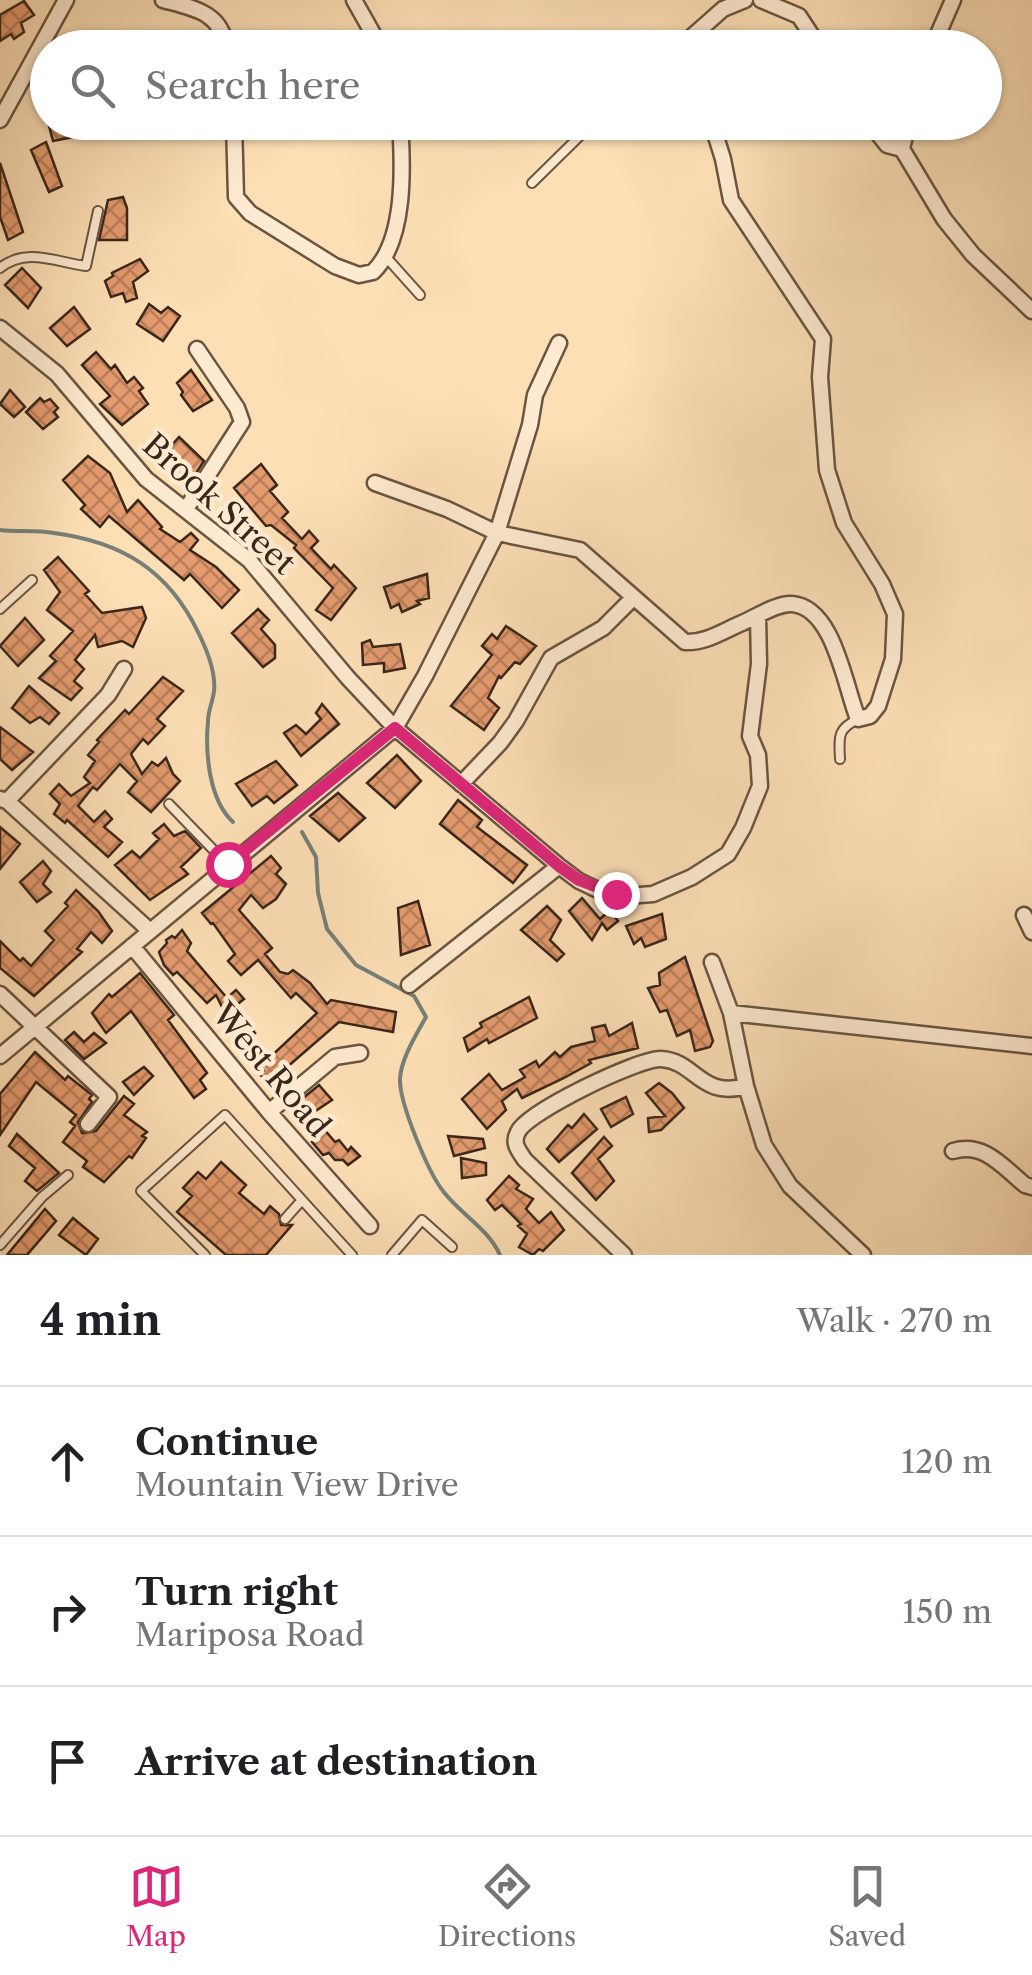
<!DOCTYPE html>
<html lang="en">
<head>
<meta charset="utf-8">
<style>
  body { margin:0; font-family:"Libre Caslon Text",serif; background:#f2f2f2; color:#202124 }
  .stop { position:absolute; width:30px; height:30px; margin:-22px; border:8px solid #db2777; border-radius:50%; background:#fff }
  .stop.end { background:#db2777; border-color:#fff; box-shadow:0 2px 10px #0008 }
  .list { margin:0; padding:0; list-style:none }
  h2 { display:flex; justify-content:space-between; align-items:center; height:130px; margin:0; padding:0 40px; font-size:42px }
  h2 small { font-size:32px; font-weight:400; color:#757577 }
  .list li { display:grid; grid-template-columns:65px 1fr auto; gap:30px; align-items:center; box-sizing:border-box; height:150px; padding:0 40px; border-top:2px solid #e0e0e0 }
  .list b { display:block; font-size:38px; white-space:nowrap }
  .list p { margin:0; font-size:32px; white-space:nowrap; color:#757577 }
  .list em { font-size:32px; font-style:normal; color:#757577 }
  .icon { flex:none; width:55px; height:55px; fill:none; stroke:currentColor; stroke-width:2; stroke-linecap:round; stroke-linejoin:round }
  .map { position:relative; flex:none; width:1032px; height:1255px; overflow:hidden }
  .search { position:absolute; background:#fff; box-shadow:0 2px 8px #0004; left:30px; right:30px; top:30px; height:110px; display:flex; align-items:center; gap:25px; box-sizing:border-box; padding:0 35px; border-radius:55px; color:#757577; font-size:38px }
  .sheet { height:580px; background:#fff }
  nav { display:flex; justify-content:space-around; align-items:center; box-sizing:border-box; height:140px; border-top:2px solid #e0e0e0; background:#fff; font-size:28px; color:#757577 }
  nav a { display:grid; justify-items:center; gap:5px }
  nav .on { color:#db2777 }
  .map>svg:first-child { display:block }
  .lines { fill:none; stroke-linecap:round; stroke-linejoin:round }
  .stream { stroke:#778078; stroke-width:4 }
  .building { fill:url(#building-cross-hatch); stroke:#39271c; stroke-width:2.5 }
  .lane-casing { stroke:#6a5542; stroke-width:12 }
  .street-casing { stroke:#6a5542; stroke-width:19 }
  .lane { stroke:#feead0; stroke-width:8 }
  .street { stroke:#feead0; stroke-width:14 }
  .route { stroke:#db2777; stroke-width:12 }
  .labels { text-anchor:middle; stroke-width:9; stroke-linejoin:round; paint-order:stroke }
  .street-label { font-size:32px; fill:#39271c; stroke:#feead0 }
</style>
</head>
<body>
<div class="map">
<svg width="1032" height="1255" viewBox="0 0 1032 1255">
  <defs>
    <pattern id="building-cross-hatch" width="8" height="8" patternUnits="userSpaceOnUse" patternTransform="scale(2.5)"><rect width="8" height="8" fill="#e49b6e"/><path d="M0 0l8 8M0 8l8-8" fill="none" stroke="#ba7e5a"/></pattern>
  </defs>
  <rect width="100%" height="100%" fill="#fddfb6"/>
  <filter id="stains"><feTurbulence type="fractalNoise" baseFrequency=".002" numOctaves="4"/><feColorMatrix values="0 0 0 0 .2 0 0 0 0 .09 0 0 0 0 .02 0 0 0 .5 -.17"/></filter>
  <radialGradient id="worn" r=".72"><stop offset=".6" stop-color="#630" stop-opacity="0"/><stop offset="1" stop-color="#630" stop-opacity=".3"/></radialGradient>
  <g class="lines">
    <path class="stream" d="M 0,530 C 18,532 36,530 54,533 C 122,542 168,570 198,632 C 206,648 216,673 214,691 C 213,701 208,711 208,721 C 205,753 209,800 233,822
      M 302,832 L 316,857 L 318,893 L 327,929 L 356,965 L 414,996 L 426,1017 C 416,1035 399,1062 400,1082 C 401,1106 428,1172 443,1191 C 460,1214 488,1228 500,1255"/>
  </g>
  <path class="building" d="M 24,1 L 34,15 L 21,23 L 24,32 L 14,39 L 11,34 L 0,41 L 0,15 Z
    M 48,122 L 73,122 L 78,136 L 53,141 Z
    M 46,142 L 62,186 L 49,192 L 31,150 Z
    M 0,163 L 23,232 L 8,240 L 0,217 Z
    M 123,197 L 127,208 L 127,240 L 99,240 L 108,200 Z
    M 140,259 L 148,271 L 133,282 L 137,298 L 126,302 L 123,293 L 111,297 L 105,281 L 113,276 L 112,273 Z
    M 22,268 L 41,288 L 28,308 L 5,285 Z
    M 149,304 L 161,313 L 168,307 L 180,316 L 163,341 L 137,324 Z
    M 74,307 L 90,329 L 67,346 L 50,328 Z
    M 96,352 L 111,369 L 115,365 L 127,383 L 134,377 L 143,388 L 139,391 L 148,404 L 122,425 L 100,404 L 110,396 L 82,365 Z
    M 191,370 L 212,400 L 193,411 L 181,395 L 183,392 L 177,383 Z
    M 10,390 L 25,407 L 14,417 L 0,404 Z
    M 40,398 L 44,402 L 50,399 L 58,408 L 54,412 L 58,417 L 43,429 L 26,412 Z
    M 179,437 L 204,461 L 195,475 L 189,470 L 177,477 L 158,461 Z
    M 88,456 L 110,473 L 127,512 L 138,500 L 162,527 L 160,529 L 180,542 L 191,533 L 198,540 L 190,550 L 216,567 L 239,590 L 222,608 L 190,574 L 184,580 L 109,516 L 100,527 L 81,509 L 85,505 L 63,480 Z
    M 261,464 L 277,485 L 270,491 L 288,512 L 282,518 L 302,539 L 309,531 L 318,541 L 311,548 L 331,569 L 334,565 L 356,588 L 331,620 L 316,610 L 333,588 L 294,548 L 296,545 L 271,525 L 266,526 L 234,488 Z
    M 58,557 L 89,591 L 85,594 L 102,613 L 142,607 L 146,618 L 133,647 L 122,641 L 98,647 L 95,635 L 75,660 L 84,669 L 74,681 L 82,688 L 71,700 L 39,678 L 56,661 L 50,656 L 73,631 L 47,610 L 60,592 L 44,570 Z
    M 427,574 L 429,598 L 417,601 L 420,604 L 402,612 L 399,604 L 391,608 L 384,587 Z
    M 258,609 L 269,620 L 261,629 L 275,645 L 275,658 L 263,667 L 232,633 Z
    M 25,618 L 44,640 L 18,666 L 0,646 Z
    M 506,626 L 536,646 L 520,664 L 515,662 L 501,678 L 499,676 L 488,698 L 499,708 L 484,730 L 451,706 L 492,655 L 482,646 L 492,634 L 497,639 Z
    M 370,640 L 373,647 L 400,644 L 405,668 L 384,672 L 384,663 L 363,665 L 362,643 Z
    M 163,677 L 183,691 L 157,719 L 165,726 L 148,744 L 143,739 L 131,754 L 142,774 L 152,762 L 158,766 L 166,758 L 173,774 L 180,781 L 151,812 L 128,792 L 137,781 L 120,764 L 97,790 L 93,787 L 78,806 L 94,822 L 105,811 L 112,819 L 104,827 L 122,842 L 108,857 L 67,820 L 65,823 L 54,814 L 60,804 L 50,794 L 59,784 L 71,796 L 90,783 L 84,777 L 95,761 L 88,755 L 99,742 L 97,740 L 125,710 L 129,714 Z
    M 29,686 L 59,713 L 49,724 L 40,717 L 30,723 L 12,708 Z
    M 322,704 L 339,724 L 301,756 L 284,733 L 296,725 L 306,734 L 321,719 L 316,713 Z
    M 0,727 L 33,752 L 12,770 L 0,759 Z
    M 397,755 L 421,781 L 395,808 L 367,783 Z
    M 276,761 L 297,785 L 274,803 L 267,796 L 252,806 L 236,784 Z
    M 338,793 L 365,818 L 339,841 L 310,816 Z
    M 458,800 L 482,820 L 477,827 L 527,865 L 513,883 L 440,824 Z
    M 164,824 L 174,836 L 185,831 L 201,848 L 181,867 L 188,874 L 150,900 L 115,865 L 132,851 L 140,858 L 159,839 L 153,833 Z
    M 0,827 L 20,844 L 0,869 Z
    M 271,856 L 281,868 L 276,874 L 286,884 L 276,899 L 263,908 L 251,895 L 239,910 L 272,948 L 265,954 L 280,972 L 288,974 L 293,970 L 310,983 L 327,1004 L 331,1000 L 396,1012 L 393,1032 L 339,1022 L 286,1068 L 289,1072 L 270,1088 L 260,1074 L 264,1071 L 262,1068 L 265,1062 L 317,1013 L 296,993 L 291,998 L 258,960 L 241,975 L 228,961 L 235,954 L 213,923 L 211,924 L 202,913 Z
    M 43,861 L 51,871 L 43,884 L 51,892 L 37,902 L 20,882 Z
    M 76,890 L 98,911 L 112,931 L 102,943 L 91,932 L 77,949 L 82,952 L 34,996 L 0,968 L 0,941 L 20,961 L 23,958 L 31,966 L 54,940 L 45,931 L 68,906 L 65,903 Z
    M 582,898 L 600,919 L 610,910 L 618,921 L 607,930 L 602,923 L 592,940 L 569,911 Z
    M 418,901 L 430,945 L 401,955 L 398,908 Z
    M 547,906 L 561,920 L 550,940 L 564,954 L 557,961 L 521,930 Z
    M 662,914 L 666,939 L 645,947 L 641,938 L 634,944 L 626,926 Z
    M 182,930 L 191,943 L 187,951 L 227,998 L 236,990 L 244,999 L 234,1007 L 255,1033 L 245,1041 L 240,1042 L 232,1034 L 235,1032 L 223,1016 L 224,1011 L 216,995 L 207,1003 L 177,972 L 173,975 L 164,965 L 159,952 L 167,943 L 166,940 L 172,936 L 175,938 Z
    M 685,957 L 713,1041 L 710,1047 L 695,1051 L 690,1030 L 677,1036 L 667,1010 L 660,1012 L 648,988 L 660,985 L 659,973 Z
    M 140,973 L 174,1015 L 168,1020 L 207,1073 L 200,1080 L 206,1089 L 194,1098 L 131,1011 L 106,1033 L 92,1013 L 109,994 L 112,997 Z
    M 529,997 L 537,1018 L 489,1043 L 487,1039 L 468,1051 L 464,1038 L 482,1027 L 480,1023 Z
    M 632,1023 L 638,1048 L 589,1060 L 591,1063 L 564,1078 L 522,1098 L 517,1089 L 502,1101 L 506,1110 L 487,1129 L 462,1099 L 489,1074 L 502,1090 L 525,1077 L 520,1070 L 536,1061 L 539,1067 L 555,1052 L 560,1057 L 571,1047 L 595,1041 L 592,1028 L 605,1025 L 609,1036 Z
    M 74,1032 L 84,1042 L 94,1033 L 106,1043 L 84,1059 L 65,1040 Z
    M 35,1052 L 65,1080 L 68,1076 L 92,1095 L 89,1099 L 92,1102 L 78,1122 L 82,1133 L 96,1131 L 124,1096 L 134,1104 L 124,1115 L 147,1132 L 142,1136 L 146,1138 L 132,1158 L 129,1156 L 104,1182 L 83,1167 L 87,1161 L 63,1142 L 75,1126 L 70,1122 L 76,1115 L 36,1082 L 0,1135 L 0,1094 Z
    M 144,1067 L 153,1076 L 134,1095 L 123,1082 Z
    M 659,1083 L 672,1093 L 684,1108 L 661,1130 L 649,1132 L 648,1118 L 665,1116 L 646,1093 Z
    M 319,1085 L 332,1100 L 305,1118 L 297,1109 L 304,1104 L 302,1099 Z
    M 626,1097 L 633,1114 L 611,1127 L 601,1109 Z
    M 584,1114 L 597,1129 L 559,1162 L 547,1149 L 568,1125 L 572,1128 Z
    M 323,1128 L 335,1142 L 339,1140 L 348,1151 L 351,1147 L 360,1156 L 348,1165 L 343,1160 L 335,1160 L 329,1153 L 323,1155 L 312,1142 Z
    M 17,1134 L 59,1173 L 37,1191 L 25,1181 L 35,1168 L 9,1146 Z
    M 448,1136 L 483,1139 L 485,1148 L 454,1156 Z
    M 604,1137 L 612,1146 L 598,1159 L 614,1181 L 596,1200 L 572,1173 Z
    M 461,1158 L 486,1163 L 486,1175 L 462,1178 Z
    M 221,1162 L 246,1185 L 239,1193 L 264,1214 L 270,1206 L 279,1214 L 281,1225 L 292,1225 L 266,1255 L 226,1255 L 177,1212 L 192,1196 L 183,1188 L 198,1172 L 206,1179 Z
    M 509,1176 L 519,1185 L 516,1189 L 533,1199 L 526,1209 L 539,1223 L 551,1212 L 564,1230 L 543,1251 L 539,1249 L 533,1255 L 519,1247 L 527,1234 L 518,1226 L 521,1224 L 502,1205 L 495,1210 L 487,1200 Z
    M 45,1209 L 56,1221 L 27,1255 L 7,1255 Z
    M 73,1218 L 98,1239 L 86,1255 L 59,1235 Z"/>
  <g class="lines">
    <g class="lane-casing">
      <path id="lane" d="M 532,183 L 594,122
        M 386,257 L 420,295
        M 0,268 C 27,247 55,262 86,266 L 98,211
        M 0,609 L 32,580
        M 840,759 C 839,737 837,729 858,719
        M 169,804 L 228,865
        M 302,1200 L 352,1255
        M 0,1245 L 42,1197 L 68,1175
        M 205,1255 L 141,1191 L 225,1115 L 302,1200 L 285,1219
        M 392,1255 L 422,1220 L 452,1247"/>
    </g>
    <g class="street-casing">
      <path id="street" d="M 163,0 C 193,8 222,12 226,48
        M 354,0 L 381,48
        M 761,0 L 799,16 L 820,48
        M 679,48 L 723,9 L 745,0
        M 932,48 L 953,0
        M 0,120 L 66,0
        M 234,122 L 236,197 L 250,213 L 335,266 L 359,275 L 373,272 C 406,240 403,166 400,122
        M 869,122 L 887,145 L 902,149
        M 902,149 L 944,219 L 973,255 L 1032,311
        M 902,149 L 908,122
        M 0,328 L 57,374 L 146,479 L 249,560 L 348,678 L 395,728 L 559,866 L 579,881 L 602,892 L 627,896 L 653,894 L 692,877 L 728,854 L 743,828 L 760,786 L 758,755 L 750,736 L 759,664 L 758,616
        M 375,483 L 447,509 L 497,533 L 580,550 L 685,642 C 706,643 723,631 742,623 C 756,617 777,603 792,604 C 834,607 845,687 858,719 L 870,716 L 878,706 L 893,659 L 895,614 L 882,584 L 844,523 L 827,470 L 820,377 L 823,339 L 731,200 L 723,159 L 713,127 L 709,122
        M 186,509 L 242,422 L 237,408 L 197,349
        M 461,784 L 500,743 L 516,721 L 551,658 L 603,628 L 632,599
        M 0,799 L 7,801 L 149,930
        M 7,801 L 108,695 L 124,669
        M 1024,915 L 1032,932
        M 132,946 L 269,1112 L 370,1226
        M 712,962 L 731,1013 L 746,1086 L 764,1145 L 790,1186 L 863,1255
        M 409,985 L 559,866
        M 0,994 L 109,1097 L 88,1124
        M 731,1013 L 1032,1046
        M 0,1056 L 395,728 L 425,676 L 497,533 L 530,425 L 535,395 L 559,343
        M 269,1112 L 335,1057 L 360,1053
        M 953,1151 C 984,1142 1002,1166 1025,1185 L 1032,1187
        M 624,1255 L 525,1160 C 518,1150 512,1143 518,1132 C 527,1112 639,1058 661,1059 C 696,1061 700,1099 746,1086"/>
    </g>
    <use href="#lane" class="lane"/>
    <use href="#street" class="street"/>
  </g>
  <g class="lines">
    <path class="route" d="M 228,864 L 395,728 L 559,866 L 579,880 L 616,894"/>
  </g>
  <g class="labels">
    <g class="street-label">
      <text transform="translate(219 504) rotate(42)" y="11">Brook Street</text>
      <text transform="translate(271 1070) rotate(50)" y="11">West Road</text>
    </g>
  </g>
  <rect width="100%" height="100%" filter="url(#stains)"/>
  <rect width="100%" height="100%" fill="url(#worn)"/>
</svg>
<div class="stop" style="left:228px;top:864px"></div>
<div class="stop end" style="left:616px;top:894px"></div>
<div class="search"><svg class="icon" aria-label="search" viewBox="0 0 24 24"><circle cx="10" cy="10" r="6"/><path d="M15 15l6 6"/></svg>Search here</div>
</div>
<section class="sheet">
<h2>4 min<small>Walk · 270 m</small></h2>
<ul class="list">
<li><svg class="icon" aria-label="ahead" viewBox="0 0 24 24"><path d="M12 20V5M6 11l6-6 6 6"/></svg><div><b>Continue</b><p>Mountain View Drive</p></div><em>120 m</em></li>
<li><svg class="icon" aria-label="right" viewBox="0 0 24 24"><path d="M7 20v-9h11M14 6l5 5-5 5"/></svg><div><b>Turn right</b><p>Mariposa Road</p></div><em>150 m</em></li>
<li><svg class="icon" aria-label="arrive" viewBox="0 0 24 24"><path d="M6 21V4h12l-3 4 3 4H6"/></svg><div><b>Arrive at destination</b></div></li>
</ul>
</section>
<nav>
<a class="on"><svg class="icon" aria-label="map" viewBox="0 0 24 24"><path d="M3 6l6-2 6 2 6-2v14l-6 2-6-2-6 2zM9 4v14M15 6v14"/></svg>Map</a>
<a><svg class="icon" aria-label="directions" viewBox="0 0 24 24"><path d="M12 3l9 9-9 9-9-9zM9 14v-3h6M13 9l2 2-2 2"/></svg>Directions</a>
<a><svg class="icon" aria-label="saved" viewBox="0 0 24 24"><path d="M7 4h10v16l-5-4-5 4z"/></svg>Saved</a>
</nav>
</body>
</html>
